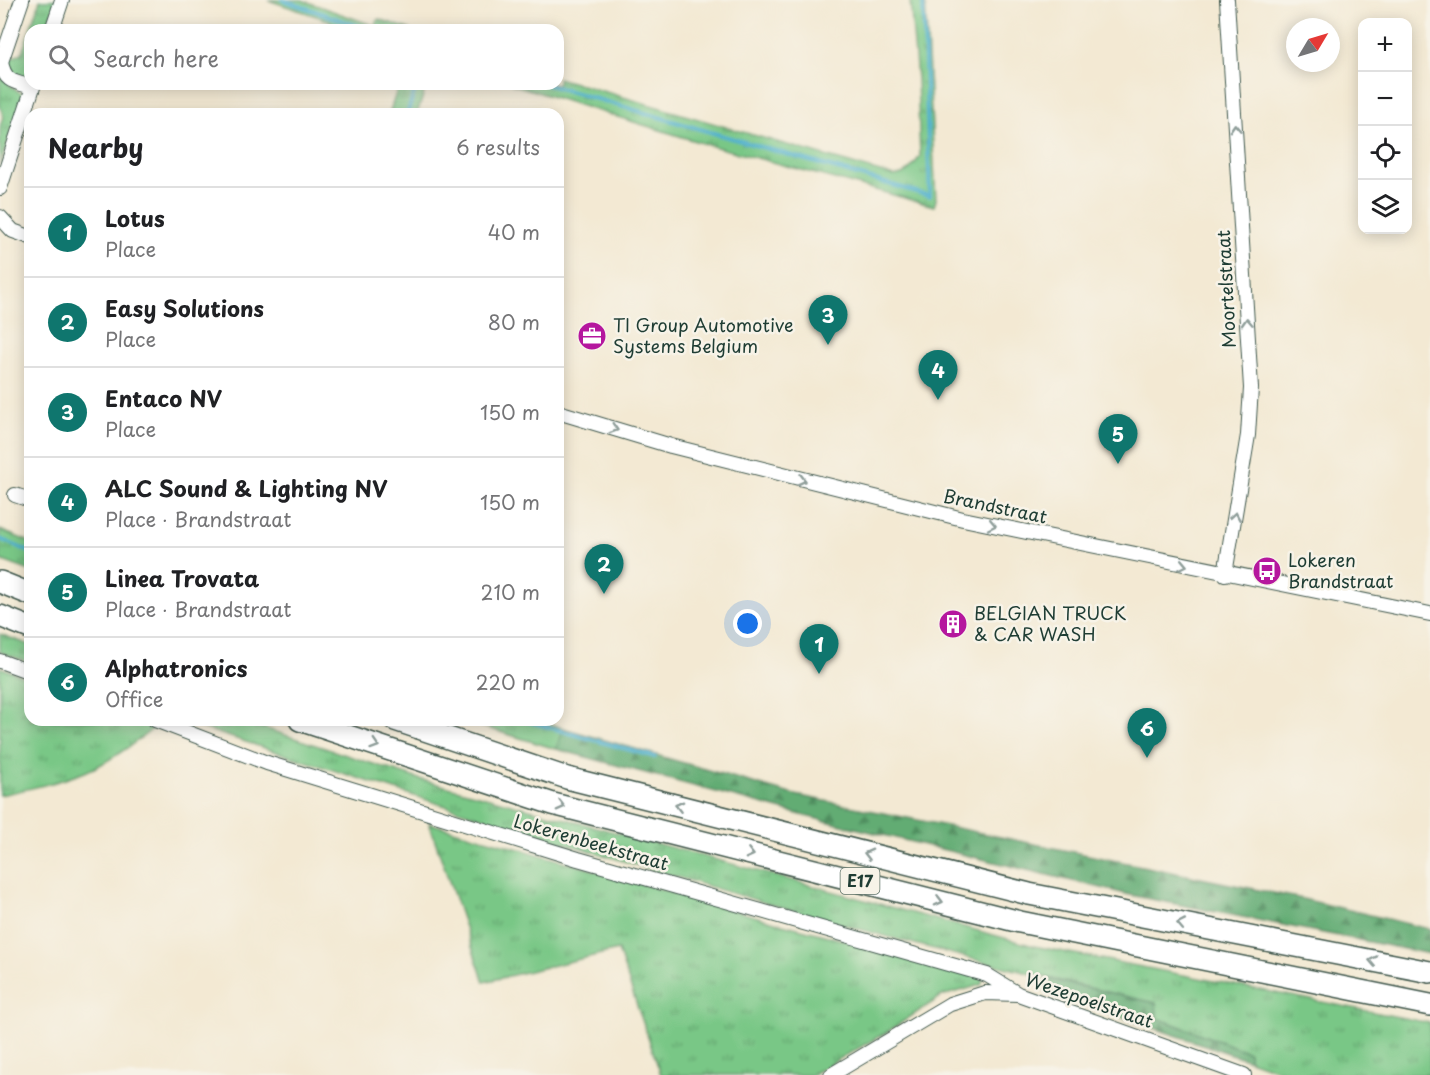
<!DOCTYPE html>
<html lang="en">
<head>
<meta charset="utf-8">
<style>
  body { margin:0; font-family:"Playpen Sans",sans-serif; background:#f6f6f6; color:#202124 }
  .controls { position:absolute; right:18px; top:18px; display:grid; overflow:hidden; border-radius:12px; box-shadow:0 3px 15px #0003 }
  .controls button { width:54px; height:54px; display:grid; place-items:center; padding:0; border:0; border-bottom:2px solid #e0e0e0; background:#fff; color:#202124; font:30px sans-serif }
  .compass { position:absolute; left:1286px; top:18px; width:54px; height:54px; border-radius:50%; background:#fff; box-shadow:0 3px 15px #0003; rotate:52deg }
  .you { position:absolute; left:748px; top:624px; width:21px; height:21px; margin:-15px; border:4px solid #fff; border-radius:50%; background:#1a73e8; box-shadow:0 0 0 9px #1a73e833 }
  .badge { display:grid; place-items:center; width:39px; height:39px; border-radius:50%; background:#0f766e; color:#fff; font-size:20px; font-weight:700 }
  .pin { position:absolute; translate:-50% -50px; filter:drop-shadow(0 2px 3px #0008) }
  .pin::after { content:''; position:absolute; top:32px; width:21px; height:18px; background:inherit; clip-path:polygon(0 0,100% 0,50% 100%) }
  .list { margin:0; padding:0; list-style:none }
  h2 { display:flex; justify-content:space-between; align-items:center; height:78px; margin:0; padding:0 24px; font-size:26px }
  h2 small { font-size:20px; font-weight:400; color:#757577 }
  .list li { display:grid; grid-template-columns:39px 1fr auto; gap:18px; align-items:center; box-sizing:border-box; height:90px; padding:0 24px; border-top:2px solid #e0e0e0 }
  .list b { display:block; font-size:22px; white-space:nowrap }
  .list p { margin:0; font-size:20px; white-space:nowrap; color:#757577 }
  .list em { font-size:20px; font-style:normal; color:#757577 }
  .icon { flex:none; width:33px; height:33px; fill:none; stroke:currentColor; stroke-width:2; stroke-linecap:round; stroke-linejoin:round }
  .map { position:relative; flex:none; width:1430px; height:1075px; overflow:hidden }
  .search { position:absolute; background:#fff; box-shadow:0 3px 15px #0003; left:24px; top:24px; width:540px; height:66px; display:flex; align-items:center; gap:15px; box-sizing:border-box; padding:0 21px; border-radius:18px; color:#757577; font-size:22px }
  .panel { position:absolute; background:#fff; box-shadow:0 3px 15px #0003; left:24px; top:108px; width:540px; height:618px; border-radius:18px }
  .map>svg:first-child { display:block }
  .grass { fill:url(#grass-tufts); stroke:#4c825d; stroke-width:1.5 }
  .forest { fill:url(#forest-firs); stroke:#407454; stroke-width:1.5 }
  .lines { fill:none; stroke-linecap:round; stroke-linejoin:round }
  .stream { stroke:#4fb0ce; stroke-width:4 }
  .minor-casing { stroke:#3f574c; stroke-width:16 }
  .highway-casing { stroke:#3f574c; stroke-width:24 }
  .minor { stroke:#fff; stroke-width:14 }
  .highway { stroke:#fff; stroke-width:21 }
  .oneway { stroke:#8f9e9a }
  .labels { text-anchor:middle; stroke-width:5; stroke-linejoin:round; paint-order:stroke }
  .shield { fill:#f7f3e8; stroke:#60746a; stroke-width:1.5 }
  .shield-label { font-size:16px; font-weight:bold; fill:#1f3d34 }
  .street-label { font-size:18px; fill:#1f3d34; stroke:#f7f3e8 }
  .poi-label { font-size:18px; fill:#1f3d34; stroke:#f7f3e8; text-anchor:start }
</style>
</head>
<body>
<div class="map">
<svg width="1430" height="1075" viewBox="0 0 1430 1075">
  <defs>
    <pattern id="grass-tufts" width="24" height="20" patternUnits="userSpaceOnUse" patternTransform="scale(1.5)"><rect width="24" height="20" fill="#79c786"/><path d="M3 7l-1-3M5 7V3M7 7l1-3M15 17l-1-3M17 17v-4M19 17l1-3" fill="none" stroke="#63a36e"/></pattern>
    <pattern id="forest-firs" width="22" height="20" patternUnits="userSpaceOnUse" patternTransform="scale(1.5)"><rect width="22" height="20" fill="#62ac73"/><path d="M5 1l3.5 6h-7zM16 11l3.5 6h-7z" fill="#508d5f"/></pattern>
  </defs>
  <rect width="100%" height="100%" fill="#f7f3e8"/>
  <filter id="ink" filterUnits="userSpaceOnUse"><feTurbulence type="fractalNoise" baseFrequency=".0167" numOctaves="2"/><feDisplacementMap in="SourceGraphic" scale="12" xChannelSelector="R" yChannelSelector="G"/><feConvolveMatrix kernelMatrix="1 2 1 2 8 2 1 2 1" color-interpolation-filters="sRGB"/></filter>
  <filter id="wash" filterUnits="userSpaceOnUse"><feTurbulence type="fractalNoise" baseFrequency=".008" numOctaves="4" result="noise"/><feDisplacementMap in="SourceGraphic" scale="24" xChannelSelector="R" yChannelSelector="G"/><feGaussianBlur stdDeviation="1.35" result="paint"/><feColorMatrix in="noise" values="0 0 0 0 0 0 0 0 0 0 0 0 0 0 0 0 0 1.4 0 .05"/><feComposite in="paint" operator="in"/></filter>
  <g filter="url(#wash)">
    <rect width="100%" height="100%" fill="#f3e9d3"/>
    <path class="grass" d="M 40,0 L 56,0 L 46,30 L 30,30 L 30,76 L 24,80 L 11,73 L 6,61 L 22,53 Z
      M 268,0 L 302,0 L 375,26 L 379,19 L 411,30 L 329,30 L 331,21 Z
      M 910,0 L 925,0 L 936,200 L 934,206 L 705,144 L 511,84 L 558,84 L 558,78 L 894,176 C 907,174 913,167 920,156 L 917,79 Z
      M 0,75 L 12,87 L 24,95 L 0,164 L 0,128 L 3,116 L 0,106 Z
      M 399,84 L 427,84 L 417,114 L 389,114 Z
      M 0,530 L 30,542 L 30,571 L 0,560 Z
      M 0,634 L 30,645 L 30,663 L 0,652 Z
      M 0,667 L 30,679 L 30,720 L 136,720 L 155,727 C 134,744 110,762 85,772 C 57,783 29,789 0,795 Z
      M 178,720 L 240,720 L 419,779 L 1034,946 L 1430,1023 L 1430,1075 L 1292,1075 L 1249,1060 L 1249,1052 L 1157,1018 L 1156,1003 C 824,929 501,825 178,720 Z
      M 461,720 L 537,720 L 563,728 L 556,749 Z
      M 429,823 L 775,922 L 979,976 L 983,979 L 981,985 L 942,996 L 887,1032 L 811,1075 L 661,1075 L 618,950 L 484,982 Z"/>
    <path class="forest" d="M 563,728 L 791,794 L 1303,899 L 1430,929 L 1430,954 L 1130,895 L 805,816 L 556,749 Z
      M 1047,979 L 1156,1003 L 1157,1018 L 1249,1052 L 1249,1060 L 1046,992 L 1043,986 Z"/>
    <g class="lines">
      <path class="stream" d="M 283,0 L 370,30
        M 545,84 L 930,196 L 923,0
        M 407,114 L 417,84
        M 0,539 L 30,552
        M 523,720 L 655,757"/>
    </g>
  </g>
  <g filter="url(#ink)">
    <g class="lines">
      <g class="minor-casing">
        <path id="minor" d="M 22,0 L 1,62 C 5,83 15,82 33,87
          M 52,30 L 62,0
          M 0,188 L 34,84
          M 0,217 L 13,231 L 30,237
          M 558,412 L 671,446 L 963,519 L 1430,614
          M 15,495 L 30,500
          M 1225,574 L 1248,435 L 1251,388 L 1227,0
          M 0,661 L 30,672
          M 155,720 L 267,763 L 578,859 L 987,975 L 1018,994
          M 831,1075 L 950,1004 L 985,993 L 1018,994 L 1244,1075"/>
      </g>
      <g class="highway-casing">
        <path id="highway" d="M 0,582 L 30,594
          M 0,616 L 30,628
          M 300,720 L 553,804 L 1020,922 L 1430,1005
          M 395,720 L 567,778 L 1029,894 L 1430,972"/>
      </g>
      <use href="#minor" class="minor"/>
      <use href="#highway" class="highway"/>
    </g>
    <defs><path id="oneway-chevron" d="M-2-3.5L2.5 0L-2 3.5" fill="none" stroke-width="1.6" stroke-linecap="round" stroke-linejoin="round" transform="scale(1.5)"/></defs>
    <g class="oneway">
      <use href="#oneway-chevron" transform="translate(1235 128) rotate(-93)"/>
      <use href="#oneway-chevron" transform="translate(1247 322) rotate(-93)"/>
      <use href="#oneway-chevron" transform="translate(614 429) rotate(17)"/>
      <use href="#oneway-chevron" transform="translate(802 480) rotate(15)"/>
      <use href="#oneway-chevron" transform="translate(1235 516) rotate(-80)"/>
      <use href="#oneway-chevron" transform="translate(992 525) rotate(12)"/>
      <use href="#oneway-chevron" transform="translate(1183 565) rotate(12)"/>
      <use href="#oneway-chevron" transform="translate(375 745) rotate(18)"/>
      <use href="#oneway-chevron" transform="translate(561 806) rotate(15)"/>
      <use href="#oneway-chevron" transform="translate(679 806) rotate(-166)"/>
      <use href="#oneway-chevron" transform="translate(750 854) rotate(14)"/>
      <use href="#oneway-chevron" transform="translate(868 854) rotate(-166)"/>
      <use href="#oneway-chevron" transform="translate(939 901) rotate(14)"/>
      <use href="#oneway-chevron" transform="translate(1181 924) rotate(-169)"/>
      <use href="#oneway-chevron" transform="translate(1373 961) rotate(-169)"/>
    </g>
  </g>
  <defs>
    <g id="office-disc" transform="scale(1.5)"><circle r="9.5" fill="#b5179e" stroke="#f7f3e8"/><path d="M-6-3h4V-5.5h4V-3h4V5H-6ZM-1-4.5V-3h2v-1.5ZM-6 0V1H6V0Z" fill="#fff"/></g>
    <g id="bus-disc" transform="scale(1.5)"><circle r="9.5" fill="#b5179e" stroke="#f7f3e8"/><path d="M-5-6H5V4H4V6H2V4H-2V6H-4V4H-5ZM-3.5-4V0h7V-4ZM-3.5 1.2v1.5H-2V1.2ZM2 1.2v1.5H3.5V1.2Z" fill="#fff"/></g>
    <g id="building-disc" transform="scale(1.5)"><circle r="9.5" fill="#b5179e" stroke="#f7f3e8"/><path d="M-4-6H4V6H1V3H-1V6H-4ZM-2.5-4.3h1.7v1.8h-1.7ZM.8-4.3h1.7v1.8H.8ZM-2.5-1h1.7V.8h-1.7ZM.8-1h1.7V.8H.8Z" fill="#fff"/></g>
  </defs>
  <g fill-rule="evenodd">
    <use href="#office-disc" x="592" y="336"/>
    <use href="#bus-disc" x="1267" y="571"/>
    <use href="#building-disc" x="953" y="624"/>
  </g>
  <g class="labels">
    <rect class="shield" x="840.5" y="868" width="39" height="26" rx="4.5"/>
    <g class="shield-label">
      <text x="860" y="887">E17</text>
    </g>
    <g class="street-label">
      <text transform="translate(1227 289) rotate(-93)" y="6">Moortelstraat</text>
      <text transform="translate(995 507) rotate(12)" y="6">Brandstraat</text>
      <text transform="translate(591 843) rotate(16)" y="6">Lokerenbeekstraat</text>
      <text transform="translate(1089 1001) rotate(19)" y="6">Wezepoelstraat</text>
    </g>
    <g class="poi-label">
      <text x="613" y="332">TI Group Automotive<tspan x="613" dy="21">Systems Belgium</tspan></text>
      <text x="1288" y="567">Lokeren<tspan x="1288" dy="21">Brandstraat</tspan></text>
      <text x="974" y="620">BELGIAN TRUCK<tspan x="974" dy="21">&amp; CAR WASH</tspan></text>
    </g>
  </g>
</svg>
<div class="controls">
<button>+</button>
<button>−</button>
<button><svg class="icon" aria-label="locate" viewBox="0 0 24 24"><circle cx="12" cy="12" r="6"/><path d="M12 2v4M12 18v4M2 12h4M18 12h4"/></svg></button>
<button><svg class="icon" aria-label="layers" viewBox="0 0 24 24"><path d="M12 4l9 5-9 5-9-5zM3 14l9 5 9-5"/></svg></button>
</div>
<svg class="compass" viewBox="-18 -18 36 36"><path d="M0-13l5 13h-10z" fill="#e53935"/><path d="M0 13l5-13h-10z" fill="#757577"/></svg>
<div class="you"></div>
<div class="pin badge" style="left:819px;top:674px">1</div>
<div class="pin badge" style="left:604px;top:594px">2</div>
<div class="pin badge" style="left:828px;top:345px">3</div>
<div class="pin badge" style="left:938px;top:400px">4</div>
<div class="pin badge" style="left:1118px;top:464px">5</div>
<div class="pin badge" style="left:1147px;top:758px">6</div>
<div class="search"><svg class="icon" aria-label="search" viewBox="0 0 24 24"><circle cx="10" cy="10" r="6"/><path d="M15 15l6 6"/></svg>Search here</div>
<section class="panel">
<h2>Nearby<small>6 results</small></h2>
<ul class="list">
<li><span class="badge">1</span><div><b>Lotus</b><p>Place</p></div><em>40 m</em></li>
<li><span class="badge">2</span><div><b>Easy Solutions</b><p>Place</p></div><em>80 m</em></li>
<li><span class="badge">3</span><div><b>Entaco NV</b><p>Place</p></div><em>150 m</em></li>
<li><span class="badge">4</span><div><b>ALC Sound &amp; Lighting NV</b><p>Place · Brandstraat</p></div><em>150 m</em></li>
<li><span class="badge">5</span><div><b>Linea Trovata</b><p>Place · Brandstraat</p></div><em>210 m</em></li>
<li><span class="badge">6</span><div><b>Alphatronics</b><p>Office</p></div><em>220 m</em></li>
</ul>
</section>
</div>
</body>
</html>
